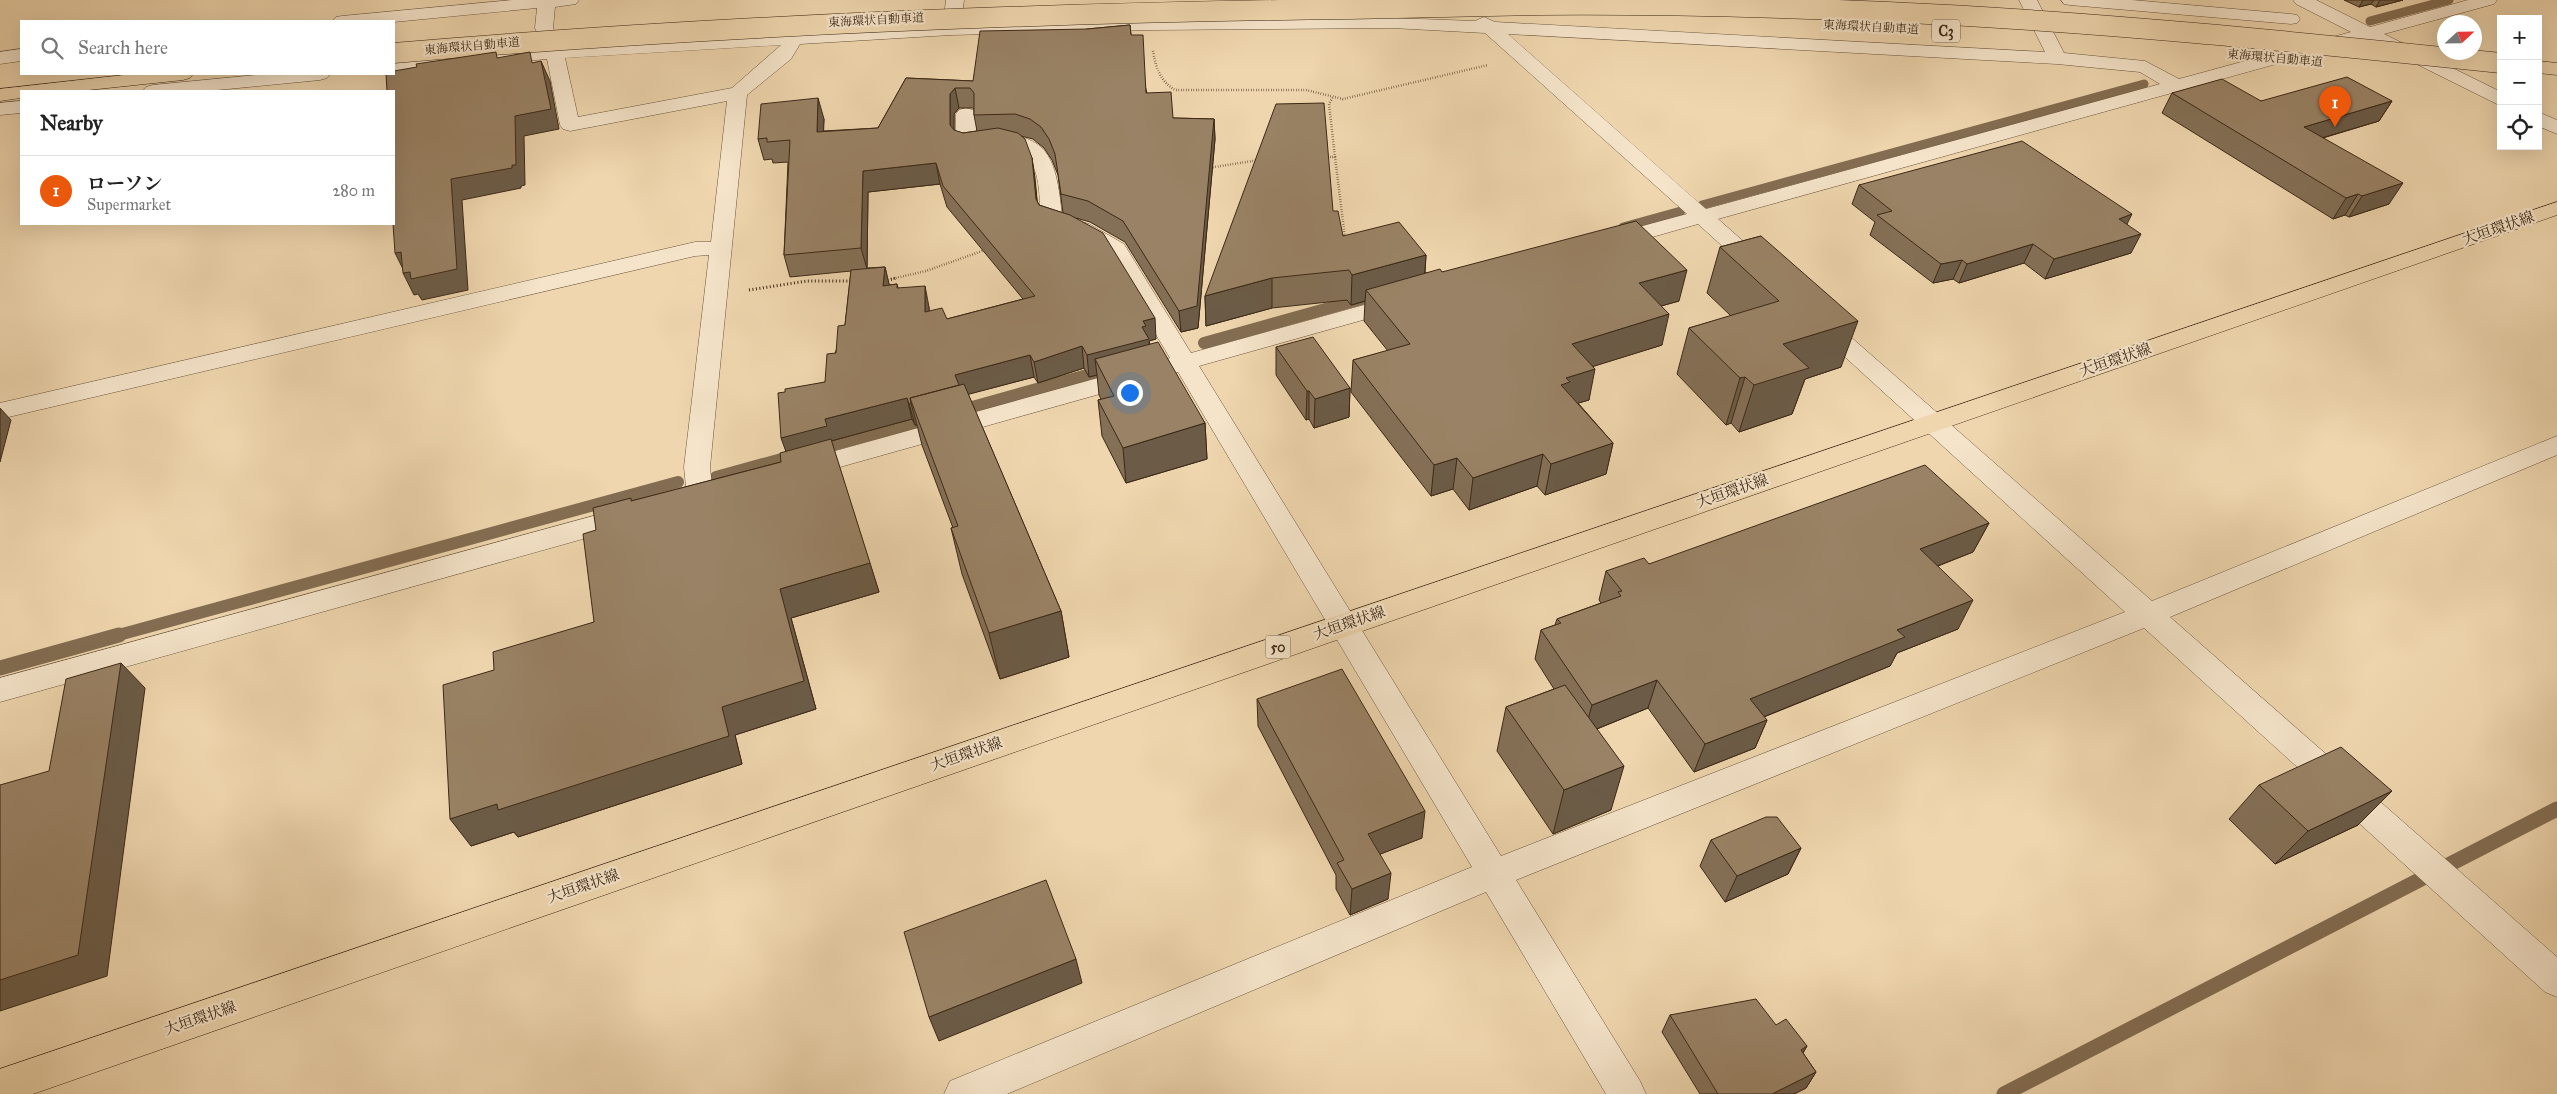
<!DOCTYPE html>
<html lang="en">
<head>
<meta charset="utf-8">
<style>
  body { margin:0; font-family:"IM FELL Great Primer","Noto Serif JP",serif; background:#f2f2f2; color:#222 }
  .controls { position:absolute; right:15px; top:15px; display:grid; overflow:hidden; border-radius:0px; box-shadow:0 5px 20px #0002 }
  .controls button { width:45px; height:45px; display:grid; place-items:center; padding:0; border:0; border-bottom:1px solid #e0e0e0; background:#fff; color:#222; font:25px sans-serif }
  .compass { position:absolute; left:2437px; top:15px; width:45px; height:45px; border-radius:50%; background:#fff; box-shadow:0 5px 20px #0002; rotate:68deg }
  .you { position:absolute; left:1129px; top:392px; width:18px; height:18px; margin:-12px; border:4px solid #fff; border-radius:50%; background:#1a73e8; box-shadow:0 0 0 8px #1a73e833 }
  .badge { display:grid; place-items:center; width:32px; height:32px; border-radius:50%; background:#ea580c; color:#fff; font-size:16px; font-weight:700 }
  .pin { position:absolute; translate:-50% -41px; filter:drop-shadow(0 1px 2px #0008) }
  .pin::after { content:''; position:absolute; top:26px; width:18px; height:15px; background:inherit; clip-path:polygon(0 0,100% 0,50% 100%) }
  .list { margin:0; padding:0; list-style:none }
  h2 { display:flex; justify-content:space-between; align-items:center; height:65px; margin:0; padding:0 20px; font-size:21px }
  h2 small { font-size:16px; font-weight:400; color:#767676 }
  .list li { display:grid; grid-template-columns:32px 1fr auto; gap:15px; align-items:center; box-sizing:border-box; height:70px; padding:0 20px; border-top:1px solid #e0e0e0 }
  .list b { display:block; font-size:19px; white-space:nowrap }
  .list p { margin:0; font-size:16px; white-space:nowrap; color:#767676 }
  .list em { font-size:16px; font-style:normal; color:#767676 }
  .icon { flex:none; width:28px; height:28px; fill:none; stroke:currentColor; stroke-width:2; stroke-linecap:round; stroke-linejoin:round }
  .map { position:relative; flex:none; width:2557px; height:1094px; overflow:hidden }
  .search { position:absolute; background:#fff; box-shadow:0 5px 20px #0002; left:20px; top:20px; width:375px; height:55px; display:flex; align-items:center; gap:12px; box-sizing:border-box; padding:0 18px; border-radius:0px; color:#767676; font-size:19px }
  .panel { position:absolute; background:#fff; box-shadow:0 5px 20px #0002; left:20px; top:90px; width:375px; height:135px; border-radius:0px }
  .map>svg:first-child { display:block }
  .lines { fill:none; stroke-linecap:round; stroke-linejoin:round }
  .stream-far2 { stroke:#836d52; stroke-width:9 }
  .stream-far1 { stroke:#836d52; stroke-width:12 }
  .stream { stroke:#836d52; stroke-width:15 }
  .minor-casing { stroke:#69543c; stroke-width:1 }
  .major-casing { stroke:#3c2816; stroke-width:1 }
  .highway-casing { stroke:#3c2816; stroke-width:1 }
  .path-far1 { stroke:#3c2816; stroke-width:2.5; stroke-dasharray:0.5 2; stroke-linecap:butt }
  .path { stroke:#3c2816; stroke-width:3; stroke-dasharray:1 2.5; stroke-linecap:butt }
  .minor { fill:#f5e4ca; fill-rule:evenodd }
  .major { fill:#efd6ae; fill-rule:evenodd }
  .highway { fill:#efd6ae; fill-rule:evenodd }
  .highway-bridge-casing { stroke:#3c2816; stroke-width:21; stroke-linecap:butt }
  .highway-bridge { stroke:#efd6ae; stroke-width:20 }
  .wall { fill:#847057; stroke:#3c2816; fill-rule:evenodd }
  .shaded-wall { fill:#6b5b47; stroke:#3c2816 }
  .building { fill:#998265; stroke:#3c2816 }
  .labels { text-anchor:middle; stroke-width:4.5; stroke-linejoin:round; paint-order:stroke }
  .far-street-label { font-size:12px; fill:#3c2816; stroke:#f5e4ca }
  .shield { fill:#f5e4ca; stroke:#74604c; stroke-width:1 }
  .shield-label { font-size:14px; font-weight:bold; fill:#3c2816 }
  .street-label { font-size:15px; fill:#3c2816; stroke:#f5e4ca }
</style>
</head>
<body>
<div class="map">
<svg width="2557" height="1094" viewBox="0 0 2557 1094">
  <rect width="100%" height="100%" fill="#efd6ae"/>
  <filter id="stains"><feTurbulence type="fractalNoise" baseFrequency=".004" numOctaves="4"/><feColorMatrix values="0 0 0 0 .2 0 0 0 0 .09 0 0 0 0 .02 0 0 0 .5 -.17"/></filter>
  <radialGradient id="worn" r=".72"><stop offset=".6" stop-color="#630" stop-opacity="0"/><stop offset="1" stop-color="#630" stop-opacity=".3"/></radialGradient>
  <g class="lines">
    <path class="stream-far2" d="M 2370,21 L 2449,0
      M 1702,205 L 2144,84
      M 1623,227 L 1681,211"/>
    <path class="stream-far1" d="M 1204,343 L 1365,298
      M 958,411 L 1105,370
      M 818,449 L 929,419
      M 716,477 L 796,455
      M 115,636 L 678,482"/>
    <path class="stream" d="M 0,668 L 119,635
      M 2004,1094 L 2557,809"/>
    <g class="minor-casing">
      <path id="minor" d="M 512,0 L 579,0 L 576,4 L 555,7 L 553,28 L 562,47 L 789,34 L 796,31 L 802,33 L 943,25 L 946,0 L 964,0 L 961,24 L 1392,18 L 1475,21 L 1484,17 L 1495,22 L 2045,52 L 2019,0 L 2037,0 L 2064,53 L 2145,61 L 2179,79 L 2351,32 L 2296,4 L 2293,0 L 2316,0 L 2370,27 L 2468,0 L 2497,0 L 2494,4 L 2384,34 L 2501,92 L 2501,106 L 2366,39 L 1718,219 L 1768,263 L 1771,268 L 1768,273 L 1760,275 L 1752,273 L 1698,224 L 1610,249 L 1602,247 L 1599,242 L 1602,237 L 1687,214 L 1485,33 L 1392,28 L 1151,30 L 951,35 L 800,44 L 791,59 L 747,95 L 710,467 L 713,497 L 709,504 L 700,506 L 691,504 L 687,497 L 684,467 L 709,255 L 695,256 L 0,419 L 0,403 L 695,242 L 711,242 L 727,101 L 570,131 L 563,129 L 560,125 L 547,59 L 394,73 L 394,61 L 544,48 L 535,28 L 537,8 L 394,22 L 333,21 L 336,17 L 342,16 ZM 1508,34 L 2057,64 L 2140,72 L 2160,84 L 1706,209 ZM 781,45 L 732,88 L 578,117 L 565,58 Z
        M 2061,0 L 2132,0 L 2291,14 L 2297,15 L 2300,19 L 2297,23 L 2291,24 L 2070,5 L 2064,4 Z
        M 21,49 L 21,61 L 0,64 L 0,52 Z
        M 266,74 L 330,74 L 327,78 L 320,80 L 207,91 L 143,91 L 146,87 L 153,85 Z
        M 21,101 L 21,113 L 0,115 L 0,103 Z
        M 966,108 L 973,110 L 976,114 L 976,138 C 1046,127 1056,153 1062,216 L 1089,224 L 1124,244 L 1191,353 L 1393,297 L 1401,295 L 1409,297 L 1413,302 L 1409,307 L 1199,366 L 1501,856 L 2125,612 L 1812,327 L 1808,322 L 1812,317 L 1820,315 L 1828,317 L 2152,601 L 2557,436 L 2557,455 L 2170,617 L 2557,957 L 2557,997 L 2545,992 L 2144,628 L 1516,880 L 1640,1081 L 1646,1094 L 1606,1094 L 1486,892 L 1007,1094 L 944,1094 L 950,1081 L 1472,867 L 1178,372 L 801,478 L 792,475 L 788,469 L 792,463 L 1170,358 L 1107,253 L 1073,234 L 1044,225 L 1041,220 C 1039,197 1042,155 1013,148 C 999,144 980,150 966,152 L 959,150 L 956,146 L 956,114 L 959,110 Z
        M 2538,112 L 2557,120 L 2557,134 L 2538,126 Z
        M 630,506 L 640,509 L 643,516 L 640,523 L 0,702 L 0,678 Z"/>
    </g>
    <g class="major-casing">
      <path id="major" d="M 2557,202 L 2557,215 L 33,1094 L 0,1094 L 0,1069 Z"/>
    </g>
    <g class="highway-casing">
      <path id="highway" d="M 2538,61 L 2557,63 L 2557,75 L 2538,73 Z
        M 133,74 L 193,74 L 190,78 L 183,80 L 79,91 L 21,91 L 21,98 L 0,101 L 0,89 Z"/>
    </g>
    <path class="path-far1" d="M 1153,51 C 1156,68 1160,81 1175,90 L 1306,90 L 1343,99 L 1488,65
      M 1325,157 L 1335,157 L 1329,104 L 1333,97
      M 1335,157 L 1345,238
      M 1208,168 L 1259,160
      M 891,279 L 926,271 L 985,250"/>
    <path class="path" d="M 884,281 L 897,278
      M 749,290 L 807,281 L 853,281"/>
    <use href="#minor" class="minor"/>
    <use href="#major" class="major"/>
    <use href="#highway" class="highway"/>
    <g class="highway-bridge-casing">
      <path id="highway-bridge" d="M 394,53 C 711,26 1029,13 1347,9 C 1411,8 1475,6 1538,5 C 1655,4 1772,7 1888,12 C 2093,21 2297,42 2501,63"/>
    </g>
    <use href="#highway-bridge" class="highway-bridge"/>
  </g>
  <path class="wall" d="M 2344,0 L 2403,0 L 2376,7 L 2371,4 L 2359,7 Z
    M 1130,25 L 1131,35 L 1147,93 L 1173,118 L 1214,119 L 1215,139 L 1198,328 L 1181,332 L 1125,242 L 1090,222 L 1076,218 L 1156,339 L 1149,341 L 1150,344 L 1205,423 L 1207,459 L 1126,483 L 1102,436 L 1098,400 L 1101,399 L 1099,395 L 1097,375 L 1089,377 L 1084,368 L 1038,383 L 1034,377 L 968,394 L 1061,611 L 1069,657 L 1000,679 L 962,574 L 951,528 L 953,528 L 922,445 L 917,425 L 915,425 L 912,419 L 831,441 L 879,592 L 791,618 L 816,709 L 735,735 L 742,764 L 518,837 L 514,832 L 471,846 L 494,670 L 594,622 L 632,501 L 781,462 L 786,451 L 785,392 L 825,382 L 845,325 L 851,271 L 790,277 L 784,255 L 788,162 L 773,163 L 772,159 L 764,160 L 758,139 L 824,119 L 823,131 L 878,128 L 906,78 L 973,81 L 1087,29 ZM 959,108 L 973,108 L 974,109 L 974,115 L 977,131 L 963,133 L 954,131 L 954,114 ZM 1021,136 L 1033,139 L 1044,148 L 1052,160 L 1058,175 L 1063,213 L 1039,205 L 1037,201 L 1032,158 ZM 940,184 L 947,207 L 1023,299 L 947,319 L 929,311 L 929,307 L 898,288 L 897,284 L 889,285 L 885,267 L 867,268 L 868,192 Z
    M 2172,93 L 2261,101 L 2392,101 L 2379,121 L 2323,138 L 2389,204 L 2349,217 L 2345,215 L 2333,219 L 2162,113 Z
    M 1859,185 L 2127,224 L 2131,253 L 2045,279 L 2024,263 L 1959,283 L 1953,279 L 1933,283 L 1870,235 L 1875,222 L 1852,204 Z
    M 1333,211 L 1343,236 L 1426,255 L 1425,273 L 1442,272 L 1679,301 L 1661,306 L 1662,345 L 1593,366 L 1589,400 L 1578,403 L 1613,443 L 1606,474 L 1545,495 L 1537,486 L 1469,510 L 1453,489 L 1431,496 L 1351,392 L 1353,360 L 1388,351 L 1364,321 L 1365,301 L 1351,305 L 1347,300 L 1272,308 L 1206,326 L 1205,296 Z
    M 1761,236 L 1841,367 L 1805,379 L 1792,414 L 1739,432 L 1731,423 L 1726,425 L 1677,374 L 1689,328 L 1731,316 L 1707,293 L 1720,247 Z
    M 1276,347 L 1350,388 L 1349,417 L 1314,428 L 1309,419 L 1306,420 L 1276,375 Z
    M 1989,523 L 1973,552 L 1938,566 L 1958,629 L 1897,653 L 1890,666 L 1764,717 L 1767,720 L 1755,748 L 1694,772 L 1648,708 L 1597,729 L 1611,810 L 1553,834 L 1497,751 L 1506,707 L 1554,689 L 1535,659 L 1541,630 L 1555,625 L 1557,619 L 1601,603 L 1599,600 L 1606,571 L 1649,564 Z
    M 1257,699 L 1422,838 L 1380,854 L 1388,899 L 1350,915 L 1336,889 L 1336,875 L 1258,726 Z
    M 2259,785 L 2358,825 L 2275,864 L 2229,819 Z
    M 1711,840 L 1801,848 L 1788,874 L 1725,902 L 1700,866 Z
    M 1670,1015 L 1776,1025 L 1807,1046 L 1803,1053 L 1816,1072 L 1806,1088 L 1794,1094 L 1700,1094 L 1662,1032 Z"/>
  <path class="shaded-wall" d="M 2363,0 L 2374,0 L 2371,4 L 2359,7 Z
    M 2380,0 L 2403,0 L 2376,7 Z
    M 541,61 L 550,81 L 559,129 L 524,136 L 525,185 L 521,186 L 521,188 L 462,200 L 468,290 L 422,300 L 418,294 L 414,295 L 403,273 L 405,273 L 395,253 L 451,179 L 515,116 Z
    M 955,88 L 959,108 L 954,114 L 954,146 L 950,125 L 950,94 Z
    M 818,98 L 824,119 L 823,152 L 817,132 Z
    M 2392,101 L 2379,121 L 2291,147 L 2304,127 Z
    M 1214,119 L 1215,139 L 1198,328 L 1181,332 L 1179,311 Z
    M 1032,158 L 1035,178 L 1039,220 L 1036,199 Z
    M 936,163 L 940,184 L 868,192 L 867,269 L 861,248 L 863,171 Z
    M 2403,183 L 2389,204 L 2349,217 L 2362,196 Z
    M 2358,194 L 2345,215 L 2333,219 L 2346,198 Z
    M 2132,214 L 2122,234 L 2119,219 Z
    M 2141,234 L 2131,253 L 2045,279 L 2054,259 Z
    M 2033,244 L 2024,263 L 1959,283 L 1967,264 Z
    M 1426,255 L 1424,284 L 1366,290 L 1365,301 L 1351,305 L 1352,275 Z
    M 1962,260 L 1953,279 L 1933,283 L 1941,264 Z
    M 885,267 L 890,288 L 883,286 Z
    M 1687,270 L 1679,301 L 1632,314 L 1639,283 Z
    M 1272,278 L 1272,308 L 1206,326 L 1205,296 Z
    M 925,286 L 929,307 L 930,333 L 925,312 Z
    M 1669,314 L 1662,345 L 1566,375 L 1572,344 Z
    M 1155,318 L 1156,339 L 1149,341 L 1151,360 L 1095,359 L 1097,375 L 1089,377 L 1087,355 L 1142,327 L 1143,321 Z
    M 1858,321 L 1841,367 L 1805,379 L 1792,414 L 1739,432 L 1754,385 L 1783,344 Z
    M 1082,346 L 1084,368 L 1038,383 L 1034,362 Z
    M 1030,355 L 1034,377 L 962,396 L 955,375 Z
    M 1595,369 L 1589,400 L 1565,407 L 1561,385 L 1566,378 Z
    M 1745,377 L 1731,423 L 1726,425 L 1740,378 Z
    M 1350,388 L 1349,417 L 1314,428 L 1315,399 Z
    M 1307,391 L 1309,391 L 1309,419 L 1306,420 Z
    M 907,398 L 912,419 L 831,441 L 789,460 L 781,438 L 825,419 Z
    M 911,403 L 917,425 L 915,425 L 909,404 Z
    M 0,408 L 11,420 L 0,462 Z
    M 1205,423 L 1207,459 L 1126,483 L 1123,448 Z
    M 1613,443 L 1606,474 L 1545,495 L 1551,464 Z
    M 1543,454 L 1537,486 L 1469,510 L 1473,478 Z
    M 1457,458 L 1453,489 L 1431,496 L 1434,465 Z
    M 1989,523 L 1973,552 L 1906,578 L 1920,549 Z
    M 870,563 L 879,592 L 791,618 L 816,709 L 735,735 L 742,764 L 518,837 L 514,832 L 471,846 L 450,819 L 722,707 L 780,589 Z
    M 1973,600 L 1958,629 L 1897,653 L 1890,666 L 1738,727 L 1750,699 L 1897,630 Z
    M 1061,611 L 1069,657 L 1000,679 L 989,633 Z
    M 121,663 L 145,688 L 107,976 L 0,1011 L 0,980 Z
    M 1657,680 L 1648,708 L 1584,734 L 1592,705 Z
    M 1767,720 L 1755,748 L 1694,772 L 1705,744 Z
    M 1624,766 L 1611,810 L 1553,834 L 1564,790 Z
    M 2392,791 L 2358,825 L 2275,864 L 2308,831 Z
    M 1425,811 L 1422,838 L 1365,860 L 1368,834 Z
    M 1801,848 L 1788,874 L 1725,902 L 1737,876 Z
    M 1391,873 L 1388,899 L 1350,915 L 1352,889 Z
    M 1076,959 L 1082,983 L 939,1041 L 929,1017 Z
    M 1807,1046 L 1797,1063 L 1801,1050 Z
    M 1816,1072 L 1806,1088 L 1794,1094 L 1772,1094 Z"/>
  <path class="building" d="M 1130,25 L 1131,35 L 1143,35 L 1146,93 L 1171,92 L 1173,118 L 1214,119 L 1197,306 L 1179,311 L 1123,221 L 1088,201 L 1061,194 L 1055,154 L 1049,139 L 1041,127 L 1030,119 L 1015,114 L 974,115 L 974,93 L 970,88 L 955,88 L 950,94 L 950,125 L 954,130 L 963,133 L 998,128 L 1018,133 L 1025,139 L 1032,158 L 1036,199 L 1039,205 L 1070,215 L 1103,233 L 1155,318 L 1143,321 L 1146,326 L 1142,327 L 1149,339 L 1087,355 L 1082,346 L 1034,362 L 1030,355 L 955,375 L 959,385 L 910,398 L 911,403 L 909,404 L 907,398 L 825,419 L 827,426 L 781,438 L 778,393 L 785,392 L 785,389 L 825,382 L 827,354 L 836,353 L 838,326 L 845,325 L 851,270 L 885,267 L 883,286 L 897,284 L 897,288 L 925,286 L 925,312 L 942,308 L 947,319 L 1035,296 L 943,186 L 936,163 L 863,171 L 861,248 L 784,255 L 790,140 L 767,142 L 767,138 L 758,139 L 761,104 L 818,98 L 817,132 L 878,128 L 906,78 L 973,81 L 980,31 L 1087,29 Z
    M 496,52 L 497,58 L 530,52 L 532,63 L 541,61 L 551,109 L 515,116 L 516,165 L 512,165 L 512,168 L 451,179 L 457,269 L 411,279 L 410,272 L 403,273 L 401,252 L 395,253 L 393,224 L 394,91 L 387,91 L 386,74 L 394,74 L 394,71 L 417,67 L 416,64 Z
    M 2347,77 L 2392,101 L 2304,127 L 2403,183 L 2362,196 L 2358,194 L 2346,198 L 2172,93 L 2222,79 L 2261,101 Z
    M 1324,103 L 1333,211 L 1338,211 L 1343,236 L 1399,222 L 1426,255 L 1352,275 L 1349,270 L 1272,278 L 1205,296 L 1276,104 Z
    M 2022,141 L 2132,214 L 2119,219 L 2141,234 L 2054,259 L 2033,244 L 1967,264 L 1962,260 L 1941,264 L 1877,215 L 1892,211 L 1859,185 Z
    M 1636,221 L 1687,270 L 1639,283 L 1669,314 L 1572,344 L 1595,369 L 1566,378 L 1570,382 L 1561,385 L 1613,443 L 1551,464 L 1543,454 L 1473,478 L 1457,458 L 1434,465 L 1353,360 L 1410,344 L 1366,290 L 1440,269 L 1442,272 Z
    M 1761,236 L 1858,321 L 1783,344 L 1809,368 L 1754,385 L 1745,377 L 1740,378 L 1689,328 L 1779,301 L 1720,247 Z
    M 1313,337 L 1350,388 L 1315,399 L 1309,391 L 1307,391 L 1276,347 Z
    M 1158,342 L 1205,423 L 1123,448 L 1098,400 L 1114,396 L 1095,359 Z
    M 964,384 L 1061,611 L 989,633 L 951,528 L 958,526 L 910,398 Z
    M 831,439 L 870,563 L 780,589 L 804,681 L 722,707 L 729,736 L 498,810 L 497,804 L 450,819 L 443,685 L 494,670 L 493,652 L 594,622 L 583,534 L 596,530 L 593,508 L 631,498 L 631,501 L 781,462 L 780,453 Z
    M 1925,465 L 1989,523 L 1920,549 L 1973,600 L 1897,630 L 1905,637 L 1750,699 L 1767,720 L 1705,744 L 1657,680 L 1592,705 L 1541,630 L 1561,623 L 1557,619 L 1621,596 L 1618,592 L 1622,591 L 1606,571 L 1644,558 L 1649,564 Z
    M 121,663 L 78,955 L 0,980 L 0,785 L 49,771 L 66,679 Z
    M 1342,669 L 1425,811 L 1368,834 L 1391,873 L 1352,889 L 1337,863 L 1344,860 L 1257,699 Z
    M 1565,685 L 1624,766 L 1564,790 L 1506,707 Z
    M 2341,747 L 2392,791 L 2308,831 L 2259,785 Z
    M 1766,817 L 1777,817 L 1801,848 L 1737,876 L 1711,840 Z
    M 1046,880 L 1076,959 L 929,1017 L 904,932 Z
    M 1756,999 L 1776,1025 L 1786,1019 L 1807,1046 L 1801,1050 L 1816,1072 L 1772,1094 L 1718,1094 L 1670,1015 Z"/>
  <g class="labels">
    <g class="far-street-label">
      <text transform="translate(876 20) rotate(-3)" y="4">東海環状自動車道</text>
      <text transform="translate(1871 27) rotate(3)" y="4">東海環状自動車道</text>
      <text transform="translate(472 46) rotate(-5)" y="4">東海環状自動車道</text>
      <text transform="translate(2275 58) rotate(5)" y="4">東海環状自動車道</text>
    </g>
    <g class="shield">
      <rect x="1932" y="19.5" width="28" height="23" rx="4"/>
      <rect x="1265.5" y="635.5" width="25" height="23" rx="4"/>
    </g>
    <g class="shield-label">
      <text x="1946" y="36">C3</text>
      <text x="1278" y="652">50</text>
    </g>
    <g class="street-label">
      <text transform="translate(2498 228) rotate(-19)" y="5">大垣環状線</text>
      <text transform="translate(2115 360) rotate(-19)" y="5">大垣環状線</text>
      <text transform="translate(1732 491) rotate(-19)" y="5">大垣環状線</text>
      <text transform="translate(1349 623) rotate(-19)" y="5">大垣環状線</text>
      <text transform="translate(966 754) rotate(-19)" y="5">大垣環状線</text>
      <text transform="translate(583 886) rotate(-19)" y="5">大垣環状線</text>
      <text transform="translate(200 1018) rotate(-19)" y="5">大垣環状線</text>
    </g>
  </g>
  <rect width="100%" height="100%" filter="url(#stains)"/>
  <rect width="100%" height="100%" fill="url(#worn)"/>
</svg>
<div class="controls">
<button>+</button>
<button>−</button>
<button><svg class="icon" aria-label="locate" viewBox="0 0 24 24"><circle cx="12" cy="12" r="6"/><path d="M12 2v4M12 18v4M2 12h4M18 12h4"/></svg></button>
</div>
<svg class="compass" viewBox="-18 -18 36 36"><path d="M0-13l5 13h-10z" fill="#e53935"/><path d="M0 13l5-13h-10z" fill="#767676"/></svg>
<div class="you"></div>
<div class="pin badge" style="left:2335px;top:127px">1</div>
<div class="search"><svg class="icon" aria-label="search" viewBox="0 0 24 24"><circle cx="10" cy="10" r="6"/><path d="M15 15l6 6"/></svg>Search here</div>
<section class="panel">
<h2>Nearby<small></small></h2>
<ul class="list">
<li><span class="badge">1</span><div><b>ローソン</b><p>Supermarket</p></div><em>280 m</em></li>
</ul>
</section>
</div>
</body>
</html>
